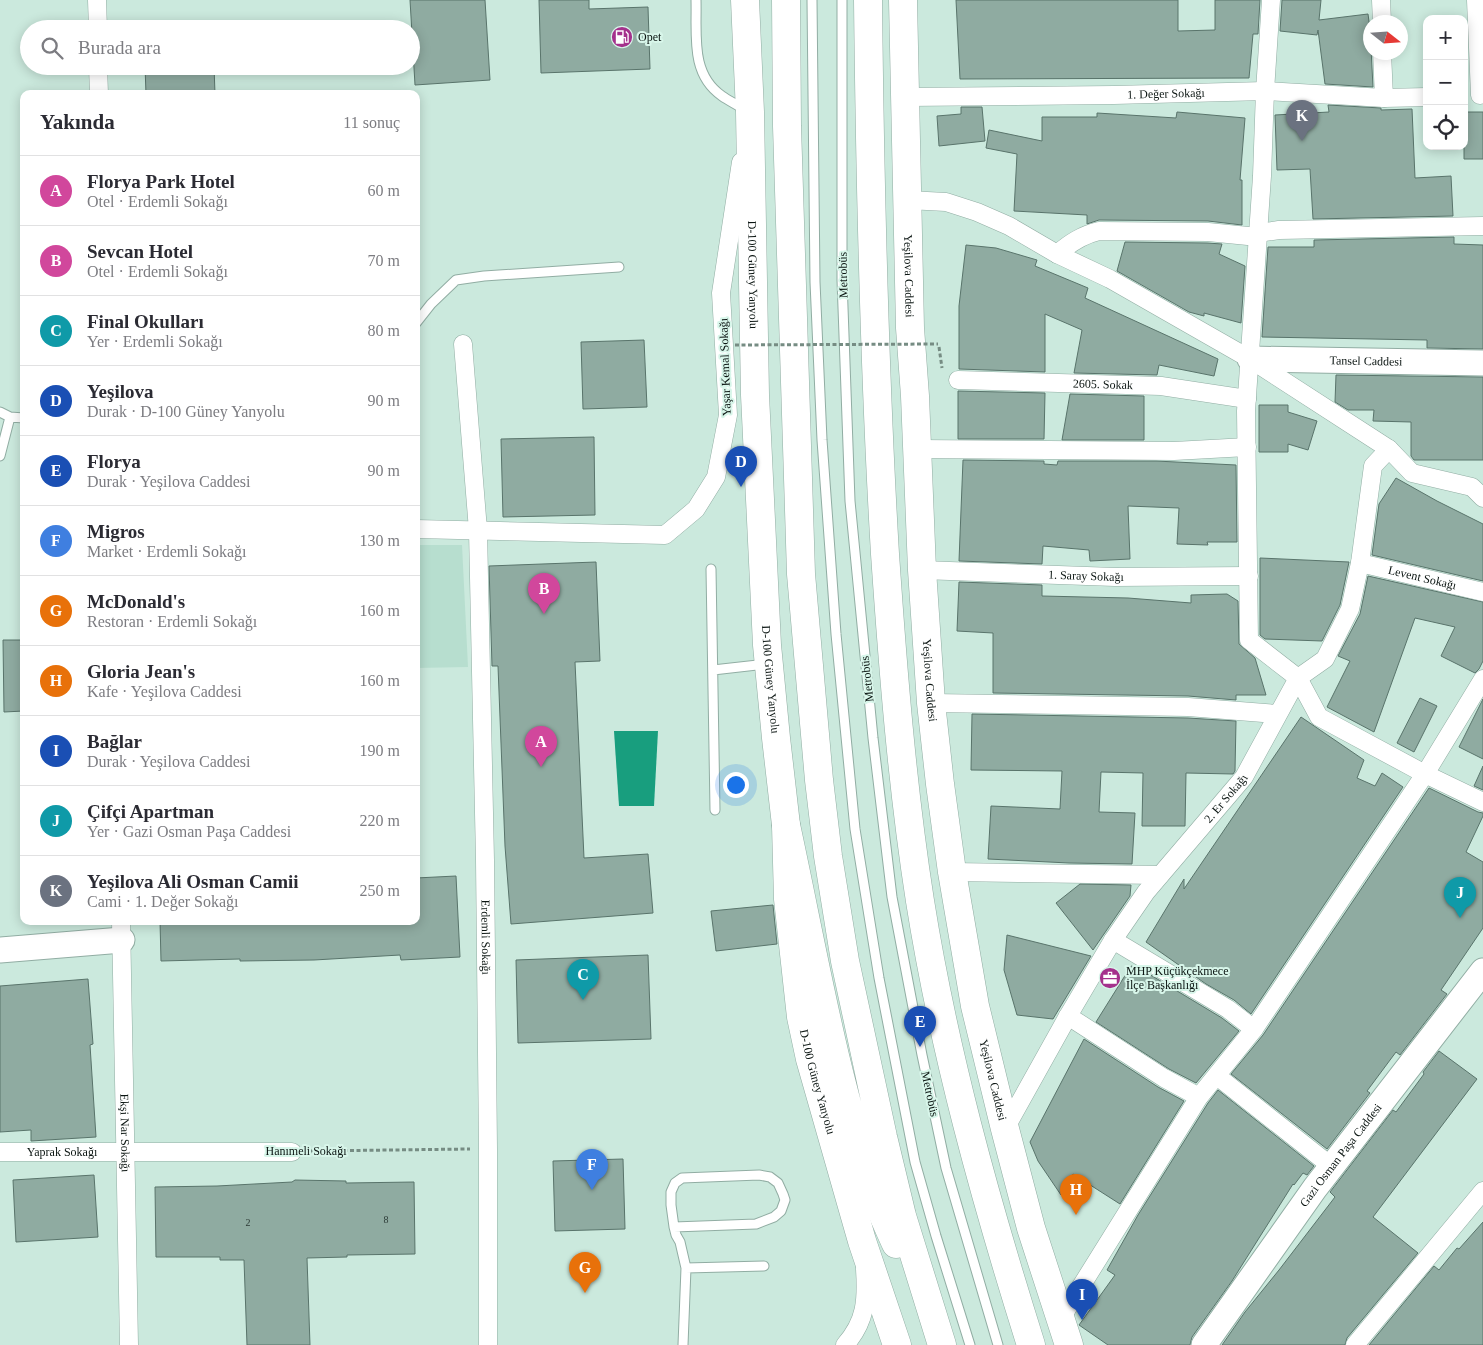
<!DOCTYPE html>
<html lang="tr">
<head>
<meta charset="utf-8">
<style>
  body { margin:0; font-family:Georgia,serif; background:#f7f7f7; color:#2b2b33 }
  .controls { position:absolute; right:15px; top:15px; display:grid; overflow:hidden; border-radius:10px; box-shadow:0 2px 12px #0003 }
  .controls button { width:45px; height:45px; display:grid; place-items:center; padding:0; border:0; border-bottom:1px solid #e1e1e2; background:#fff; color:#2b2b33; font:25px sans-serif }
  .compass { position:absolute; left:1363px; top:15px; width:45px; height:45px; border-radius:50%; background:#fff; box-shadow:0 2px 12px #0003; rotate:107deg }
  .you { position:absolute; left:735px; top:784px; width:18px; height:18px; margin:-12px; border:4px solid #fff; border-radius:50%; background:#1a73e8; box-shadow:0 0 0 8px #1a73e833 }
  .badge { display:grid; place-items:center; width:32px; height:32px; border-radius:50%; background:#db2777; color:#fff; font-size:16px; font-weight:700 }
  .pin { position:absolute; translate:-50% -41px; filter:drop-shadow(0 1px 2px #0008) }
  .pin::after { content:''; position:absolute; top:26px; width:18px; height:15px; background:inherit; clip-path:polygon(0 0,100% 0,50% 100%) }
  .list { margin:0; padding:0; list-style:none }
  h2 { display:flex; justify-content:space-between; align-items:center; height:65px; margin:0; padding:0 20px; font-size:21px }
  h2 small { font-size:16px; font-weight:400; color:#7c7c81 }
  .list li { display:grid; grid-template-columns:32px 1fr auto; gap:15px; align-items:center; box-sizing:border-box; height:70px; padding:0 20px; border-top:1px solid #e1e1e2 }
  .list b { display:block; font-size:19px; white-space:nowrap }
  .list p { margin:0; font-size:16px; white-space:nowrap; color:#7c7c81 }
  .list em { font-size:16px; font-style:normal; color:#7c7c81 }
  .icon { flex:none; width:28px; height:28px; fill:none; stroke:currentColor; stroke-width:2; stroke-linecap:round; stroke-linejoin:round }
  .map { position:relative; flex:none; width:1483px; height:1345px; overflow:hidden }
  .search { position:absolute; background:#fff; box-shadow:0 2px 12px #0003; left:20px; top:20px; width:400px; height:55px; display:flex; align-items:center; gap:12px; box-sizing:border-box; padding:0 18px; border-radius:28px; color:#7c7c81; font-size:19px }
  .panel { position:absolute; background:#fff; box-shadow:0 2px 12px #0003; left:20px; top:90px; width:400px; height:835px; border-radius:10px }
  .map>svg:first-child { display:block }
  .built { fill:#b7decf }
  .water { fill:#189e7e }
  .building { fill:#8faba1; stroke:#59746b }
  .lines { fill:none; stroke-linecap:round; stroke-linejoin:round }
  .lane-casing { stroke:#91ada3; stroke-width:11 }
  .street-casing { stroke:#91ada3; stroke-width:19 }
  .secondary-casing { stroke:#91ada3; stroke-width:27 }
  .primary-casing { stroke:#91ada3; stroke-width:29 }
  .highway-casing { stroke:#91ada3; stroke-width:29 }
  .path { stroke:#768c83; stroke-width:3; stroke-dasharray:4 2.5; stroke-linecap:butt }
  .lane { stroke:#fff; stroke-width:9 }
  .street { stroke:#fff; stroke-width:18 }
  .secondary { stroke:#fff; stroke-width:25 }
  .primary { stroke:#fff; stroke-width:28 }
  .highway { stroke:#fff; stroke-width:28 }
  .path-bridge { stroke:#768c83; stroke-width:3; stroke-dasharray:4 2.5; stroke-linecap:butt }
  .labels { text-anchor:middle; stroke-width:4; stroke-linejoin:round; paint-order:stroke }
  .number-label { font-size:10px; fill:#2c3a36 }
  .poi-label { font-size:12px; fill:#0b1512; stroke:#d8f6ea; text-anchor:start }
  .street-label { font-size:12px; fill:#0b1512; stroke:#d8f6ea }
</style>
</head>
<body>
<div class="map">
<svg width="1483" height="1345" viewBox="0 0 1483 1345">
  <rect width="100%" height="100%" fill="#cbe9dd"/>
  <path class="built" d="M 416,545 L 462,545 L 468,667 L 416,668 Z"/>
  <path class="water" d="M 614,731 L 658,731 L 654,806 L 619,806 Z"/>
  <path class="building" d="M 410,0 L 485,0 L 490,80 L 415,85 Z
    M 539,0 L 589,0 L 589,9 L 648,7 L 650,69 L 541,73 Z
    M 956,0 L 1178,0 L 1178,31 L 1215,30 L 1215,0 L 1260,0 L 1258,34 L 1253,34 L 1249,78 L 960,79 Z
    M 1282,0 L 1321,0 L 1319,20 L 1368,14 L 1370,29 L 1373,87 L 1325,84 L 1318,30 L 1317,35 L 1280,31 Z
    M 145,66 L 214,66 L 215,94 L 146,94 Z
    M 1328,105 L 1381,108 L 1381,110 L 1412,109 L 1415,178 L 1451,176 L 1453,216 L 1313,219 L 1310,169 L 1277,170 L 1275,115 L 1329,112 Z
    M 961,107 L 982,107 L 985,141 L 939,146 L 937,116 L 961,114 Z
    M 1177,112 L 1245,118 L 1240,180 L 1242,180 L 1242,225 L 1208,221 L 1099,220 L 1087,224 L 1087,215 L 1014,211 L 1017,154 L 986,148 L 989,130 L 1042,141 L 1042,117 L 1097,117 L 1097,113 L 1176,118 Z
    M 1464,112 L 1483,112 L 1483,159 L 1464,159 Z
    M 1454,237 L 1454,244 L 1483,245 L 1483,349 L 1427,348 L 1427,340 L 1262,337 L 1268,247 L 1314,247 L 1314,240 Z
    M 1125,242 L 1207,243 L 1222,244 L 1219,254 L 1245,266 L 1241,323 L 1204,313 L 1204,316 L 1189,312 L 1117,271 Z
    M 966,245 L 996,248 L 1037,260 L 1035,266 L 1088,288 L 1085,298 L 1218,359 L 1214,376 L 1159,365 L 1157,375 L 1074,373 L 1082,330 L 1045,314 L 1045,372 L 959,369 L 959,306 Z
    M 644,340 L 647,407 L 583,409 L 581,342 Z
    M 1336,375 L 1483,377 L 1483,460 L 1414,460 L 1411,456 L 1411,422 L 1373,421 L 1374,410 L 1348,410 L 1335,402 Z
    M 958,391 L 1045,393 L 1044,439 L 958,439 Z
    M 1070,394 L 1144,396 L 1144,440 L 1062,440 Z
    M 1259,405 L 1288,405 L 1288,412 L 1317,421 L 1308,450 L 1288,444 L 1288,452 L 1259,452 Z
    M 594,437 L 595,515 L 503,517 L 501,439 Z
    M 963,460 L 1044,461 L 1044,464 L 1057,465 L 1058,461 L 1156,461 L 1236,465 L 1237,542 L 1207,542 L 1208,545 L 1177,544 L 1179,508 L 1128,506 L 1130,559 L 1090,561 L 1089,550 L 1043,546 L 1042,564 L 959,561 Z
    M 1396,478 L 1437,501 L 1483,524 L 1483,581 L 1372,555 L 1379,504 Z
    M 1260,558 L 1349,562 L 1340,605 L 1322,641 L 1265,639 L 1260,635 Z
    M 596,562 L 600,661 L 575,662 L 584,858 L 648,854 L 653,913 L 511,924 L 505,846 L 498,666 L 492,666 L 489,566 Z
    M 1368,576 L 1483,602 L 1483,661 L 1479,669 L 1475,673 L 1441,656 L 1455,627 L 1415,618 L 1374,732 L 1327,707 L 1350,661 L 1338,656 L 1360,614 Z
    M 959,582 L 1042,585 L 1042,596 L 1128,598 L 1191,603 L 1191,595 L 1227,594 L 1238,601 L 1239,644 L 1255,658 L 1266,695 L 1236,695 L 1236,700 L 1188,696 L 993,693 L 993,633 L 957,631 Z
    M 3,640 L 24,640 L 24,711 L 4,712 Z
    M 1420,698 L 1437,706 L 1414,752 L 1397,743 Z
    M 1483,699 L 1483,759 L 1459,747 Z
    M 972,714 L 1188,718 L 1236,721 L 1235,771 L 1233,774 L 1186,773 L 1185,826 L 1142,826 L 1143,773 L 1101,772 L 1099,812 L 1135,813 L 1132,864 L 1069,863 L 988,859 L 991,806 L 1060,809 L 1062,771 L 971,770 Z
    M 1301,717 L 1364,760 L 1357,778 L 1375,786 L 1382,773 L 1403,787 L 1251,1014 L 1234,1000 L 1206,984 L 1146,942 L 1184,879 L 1184,889 Z
    M 1483,766 L 1483,790 L 1474,786 Z
    M 1429,788 L 1478,812 L 1483,813 L 1483,816 L 1466,852 L 1483,862 L 1483,928 L 1441,990 L 1447,994 L 1400,1055 L 1396,1052 L 1367,1091 L 1370,1093 L 1327,1149 L 1231,1074 L 1263,1035 Z
    M 456,876 L 460,957 L 401,960 L 400,955 L 314,960 L 240,961 L 240,959 L 161,961 L 160,921 L 416,921 L 416,878 Z
    M 1080,884 L 1131,885 L 1130,896 L 1093,950 L 1056,903 Z
    M 773,905 L 777,944 L 716,951 L 711,911 Z
    M 1007,935 L 1091,956 L 1053,1019 L 1017,1015 L 1004,970 Z
    M 648,955 L 651,1039 L 518,1043 L 516,960 Z
    M 1131,966 L 1139,968 L 1222,1018 L 1239,1031 L 1196,1083 L 1169,1069 L 1096,1022 Z
    M 88,979 L 93,1044 L 90,1045 L 96,1137 L 31,1141 L 31,1130 L 0,1132 L 0,986 Z
    M 1084,1039 L 1158,1087 L 1184,1101 L 1120,1204 L 1073,1174 L 1061,1195 L 1038,1161 L 1030,1142 Z
    M 1439,1051 L 1477,1079 L 1373,1217 L 1418,1253 L 1347,1338 L 1345,1345 L 1222,1345 L 1245,1312 L 1279,1270 L 1335,1197 L 1330,1192 L 1393,1110 L 1396,1112 L 1424,1074 L 1423,1072 Z
    M 1218,1090 L 1314,1166 L 1307,1175 L 1303,1173 L 1294,1185 L 1293,1184 L 1232,1281 L 1192,1337 L 1190,1345 L 1108,1345 L 1079,1325 L 1115,1275 L 1107,1270 L 1138,1215 L 1208,1103 Z
    M 623,1159 L 625,1229 L 555,1231 L 553,1161 Z
    M 94,1175 L 98,1237 L 16,1242 L 13,1180 Z
    M 295,1180 L 346,1181 L 346,1183 L 414,1182 L 415,1254 L 347,1255 L 347,1257 L 307,1258 L 310,1345 L 247,1345 L 244,1260 L 220,1260 L 220,1257 L 156,1257 L 155,1187 L 217,1186 L 292,1182 Z
    M 1483,1222 L 1483,1345 L 1369,1345 L 1434,1266 L 1439,1270 L 1457,1248 L 1459,1249 Z"/>
  <g class="lines">
    <g class="lane-casing">
      <path id="lane" d="M 696,0 C 697,35 690,74 722,96 C 729,101 738,105 745,110
        M 812,0 L 815,282 L 822,440 L 836,634 L 855,829 L 879,978 L 915,1162 L 936,1236 L 970,1345
        M 842,0 L 842,280 L 850,501 L 873,738 L 892,897 L 922,1055 L 946,1168 L 998,1345
        M 416,323 L 431,304 L 456,280 L 484,276 L 619,267
        M 0,412 L 10,417 L 24,418
        M 0,456 L 10,417
        M 711,569 L 715,810
        M 713,670 L 766,664
        M 674,1227 L 756,1224 L 774,1217 L 781,1211 L 785,1200 L 783,1194 L 778,1183 L 770,1177 L 759,1175 L 682,1178 L 675,1183 L 671,1192 L 671,1205 L 674,1227 L 676,1235 L 680,1242 L 686,1268 L 683,1345
        M 686,1268 L 764,1266"/>
    </g>
    <g class="street-casing">
      <g id="street">
        <path d="M 97,0 L 98,29"/>
        <path d="M 1271,0 L 1265,91 L 1262,176 L 1246,411 L 1249,640 L 1298,678 L 1319,717 L 1425,774 L 1483,802"/>
        <path d="M 1381,0 L 1382,22"/>
        <path d="M 1476,0 L 1480,95"/>
        <path d="M 1382,52 L 1384,98"/>
        <path d="M 98,66 L 99,94"/>
        <path id="s1" d="M 905,97 L 1114,95 L 1265,91 L 1384,98 L 1427,97"/>
        <path d="M 908,200 L 946,202 L 977,212 L 1009,226 L 1057,254 L 1110,279 L 1250,359 L 1389,449 L 1412,473 L 1472,487 L 1483,498"/>
        <path d="M 1258,233 L 1279,230 L 1483,226"/>
        <path d="M 1057,254 C 1070,243 1082,235 1099,231 L 1208,232 L 1258,237"/>
        <path id="s2" d="M 463,344 L 478,530 L 485,860 L 488,1149 L 488,1345"/>
        <path id="s3" d="M 958,380 L 1161,386 L 1247,399"/>
        <path d="M 917,449 L 1174,451 L 1247,447"/>
        <path d="M 416,529 L 665,535 L 696,509 L 716,477 L 728,415 L 721,293 L 741,162"/>
        <path id="s4" d="M 1360,563 L 1483,592"/>
        <path id="s5" d="M 922,570 L 1115,577 L 1249,576"/>
        <path d="M 931,703 L 1188,707 L 1277,714"/>
        <path d="M 952,872 L 1160,875"/>
        <path id="s6" d="M 121,921 L 129,1345"/>
        <path d="M 1113,940 L 1228,1009 L 1254,1029"/>
        <path d="M 1068,1016 L 1164,1078 L 1199,1097"/>
        <path d="M 1217,1076 L 1331,1166"/>
        <path id="s7" d="M 1005,1129 L 1068,1016 L 1113,940 L 1146,892 L 1244,777 L 1298,678 L 1325,659 L 1350,609 L 1360,563 L 1373,466 L 1389,449"/>
        <path id="s8" d="M 0,1152 L 292,1152"/>
        <path d="M 1060,1320 L 1199,1097 L 1254,1029 L 1425,774 L 1483,679"/>
        <path d="M 845,1345 C 866,1321 867,1300 865,1269"/>
        <path d="M 1355,1345 L 1483,1191"/>
      </g>
    </g>
    <g class="secondary-casing">
      <g id="secondary">
        <path id="s9" d="M 1250,359 L 1483,363"/>
        <path d="M 0,950 L 122,940"/>
        <path id="s10" d="M 1204,1345 L 1315,1188 L 1483,971"/>
      </g>
    </g>
    <g class="primary-casing">
      <g id="primary">
        <path id="s11" d="M 745,0 L 750,112 L 755,395 L 767,645 L 776,738 L 786,825 L 788,899 L 801,1017 L 810,1059 L 862,1241 L 897,1345"/>
        <path id="s12" d="M 903,0 L 910,328 L 915,396 L 922,570 L 931,703 L 940,784 L 952,872 L 975,1006 L 1005,1129 L 1031,1228 L 1069,1345"/>
      </g>
    </g>
    <g class="highway-casing">
      <path id="highway" d="M 786,0 L 787,126 L 801,574 L 819,780 L 828,856 L 845,961 L 883,1137 L 902,1216 L 942,1345
        M 868,0 C 870,185 874,369 885,554 C 893,670 902,786 920,901 C 944,1052 985,1199 1031,1345
        M 786,825 C 813,949 833,1075 875,1195 C 881,1212 889,1228 896,1244"/>
    </g>
    <path class="path" d="M 939,347 L 942,368
      M 311,1151 L 470,1149"/>
    <use href="#lane" class="lane"/>
    <use href="#street" class="street"/>
    <use href="#secondary" class="secondary"/>
    <use href="#primary" class="primary"/>
    <use href="#highway" class="highway"/>
    <path class="path-bridge" d="M 735,345 L 938,344"/>
  </g>
  <defs>
    <g id="fuel-disc" transform="scale(1.125)"><circle r="9.5" fill="#a4318c" stroke="#d8f6ea"/><path d="M-5.5-6h7V0h2V4h1.3V-2.5L3-4.5l.8-.8L6-3V5H2.5V1h-1V6h-7ZM-4.2-4.7v3.2H.2V-4.7Z" fill="#fff"/></g>
    <g id="office-disc" transform="scale(1.125)"><circle r="9.5" fill="#a4318c" stroke="#d8f6ea"/><path d="M-6-3h4V-5.5h4V-3h4V5H-6ZM-1-4.5V-3h2v-1.5ZM-6 0V1H6V0Z" fill="#fff"/></g>
  </defs>
  <g fill-rule="evenodd">
    <use href="#fuel-disc" x="622" y="37"/>
    <use href="#office-disc" x="1110" y="978"/>
  </g>
  <g class="labels">
    <g class="number-label">
      <text x="386" y="1223">8</text>
      <text x="248" y="1226">2</text>
    </g>
    <g class="poi-label">
      <text x="638" y="41">Opet</text>
      <text x="1126" y="975">MHP Küçükçekmece<tspan x="1126" dy="14">İlçe Başkanlığı</tspan></text>
    </g>
    <g class="street-label">
      <text dy="4" stroke="none"><textPath href="#s1" startOffset="261">1. Değer Sokağı</textPath></text>
      <text dy="4" stroke="none"><textPath href="#s11" startOffset="275">D-100 Güney Yanyolu</textPath></text>
      <text transform="translate(843 275) rotate(-91)" y="4">Metrobüs</text>
      <text dy="4" stroke="none"><textPath href="#s12" startOffset="276">Yeşilova Caddesi</textPath></text>
      <text dy="4" stroke="none"><textPath href="#s9" startOffset="116">Tansel Caddesi</textPath></text>
      <text transform="translate(725 367) rotate(-92)" y="4">Yaşar Kemal Sokağı</text>
      <text dy="4" stroke="none"><textPath href="#s3" startOffset="145">2605. Sokak</textPath></text>
      <text dy="4" stroke="none"><textPath href="#s5" startOffset="164">1. Saray Sokağı</textPath></text>
      <text dy="4" stroke="none"><textPath href="#s4" startOffset="64">Levent Sokağı</textPath></text>
      <text transform="translate(867 679) rotate(-96)" y="4">Metrobüs</text>
      <text dy="4" stroke="none"><textPath href="#s11" startOffset="680">D-100 Güney Yanyolu</textPath></text>
      <text dy="4" stroke="none"><textPath href="#s12" startOffset="681">Yeşilova Caddesi</textPath></text>
      <text dy="4" stroke="none"><textPath href="#s7" startOffset="399">2. Er Sokağı</textPath></text>
      <text dy="4" stroke="none"><textPath href="#s2" startOffset="594">Erdemli Sokağı</textPath></text>
      <text dy="4" stroke="none"><textPath href="#s12" startOffset="1086">Yeşilova Caddesi</textPath></text>
      <text dy="4" stroke="none"><textPath href="#s11" startOffset="1086">D-100 Güney Yanyolu</textPath></text>
      <text transform="translate(930 1094) rotate(78)" y="4">Metrobüs</text>
      <text dy="4" stroke="none"><textPath href="#s6" startOffset="212">Ekşi Nar Sokağı</textPath></text>
      <text x="306" y="1155">Hanımeli Sokağı</text>
      <text dy="4" stroke="none"><textPath href="#s8" startOffset="62">Yaprak Sokağı</textPath></text>
      <text dy="4" stroke="none"><textPath href="#s10" startOffset="234">Gazi Osman Paşa Caddesi</textPath></text>
    </g>
  </g>
</svg>
<div class="controls">
<button>+</button>
<button>−</button>
<button><svg class="icon" aria-label="locate" viewBox="0 0 24 24"><circle cx="12" cy="12" r="6"/><path d="M12 2v4M12 18v4M2 12h4M18 12h4"/></svg></button>
</div>
<svg class="compass" viewBox="-18 -18 36 36"><path d="M0-13l5 13h-10z" fill="#e53935"/><path d="M0 13l5-13h-10z" fill="#7c7c81"/></svg>
<div class="you"></div>
<div class="pin badge" style="left:541px;top:767px;background:#d1479c">A</div>
<div class="pin badge" style="left:544px;top:614px;background:#d1479c">B</div>
<div class="pin badge" style="left:583px;top:1000px;background:#0f9aa8">C</div>
<div class="pin badge" style="left:741px;top:487px;background:#1a4fb4">D</div>
<div class="pin badge" style="left:920px;top:1047px;background:#1a4fb4">E</div>
<div class="pin badge" style="left:592px;top:1190px;background:#3f7fe0">F</div>
<div class="pin badge" style="left:585px;top:1293px;background:#e8710a">G</div>
<div class="pin badge" style="left:1076px;top:1215px;background:#e8710a">H</div>
<div class="pin badge" style="left:1082px;top:1320px;background:#1a4fb4">I</div>
<div class="pin badge" style="left:1460px;top:918px;background:#0f9aa8">J</div>
<div class="pin badge" style="left:1302px;top:141px;background:#6b7280">K</div>
<div class="search"><svg class="icon" aria-label="search" viewBox="0 0 24 24"><circle cx="10" cy="10" r="6"/><path d="M15 15l6 6"/></svg>Burada ara</div>
<section class="panel">
<h2>Yakında<small>11 sonuç</small></h2>
<ul class="list">
<li><span class="badge" style="background:#d1479c">A</span><div><b>Florya Park Hotel</b><p>Otel · Erdemli Sokağı</p></div><em>60 m</em></li>
<li><span class="badge" style="background:#d1479c">B</span><div><b>Sevcan Hotel</b><p>Otel · Erdemli Sokağı</p></div><em>70 m</em></li>
<li><span class="badge" style="background:#0f9aa8">C</span><div><b>Final Okulları</b><p>Yer · Erdemli Sokağı</p></div><em>80 m</em></li>
<li><span class="badge" style="background:#1a4fb4">D</span><div><b>Yeşilova</b><p>Durak · D-100 Güney Yanyolu</p></div><em>90 m</em></li>
<li><span class="badge" style="background:#1a4fb4">E</span><div><b>Florya</b><p>Durak · Yeşilova Caddesi</p></div><em>90 m</em></li>
<li><span class="badge" style="background:#3f7fe0">F</span><div><b>Migros</b><p>Market · Erdemli Sokağı</p></div><em>130 m</em></li>
<li><span class="badge" style="background:#e8710a">G</span><div><b>McDonald's</b><p>Restoran · Erdemli Sokağı</p></div><em>160 m</em></li>
<li><span class="badge" style="background:#e8710a">H</span><div><b>Gloria Jean's</b><p>Kafe · Yeşilova Caddesi</p></div><em>160 m</em></li>
<li><span class="badge" style="background:#1a4fb4">I</span><div><b>Bağlar</b><p>Durak · Yeşilova Caddesi</p></div><em>190 m</em></li>
<li><span class="badge" style="background:#0f9aa8">J</span><div><b>Çifçi Apartman</b><p>Yer · Gazi Osman Paşa Caddesi</p></div><em>220 m</em></li>
<li><span class="badge" style="background:#6b7280">K</span><div><b>Yeşilova Ali Osman Camii</b><p>Cami · 1. Değer Sokağı</p></div><em>250 m</em></li>
</ul>
</section>
</div>
</body>
</html>
